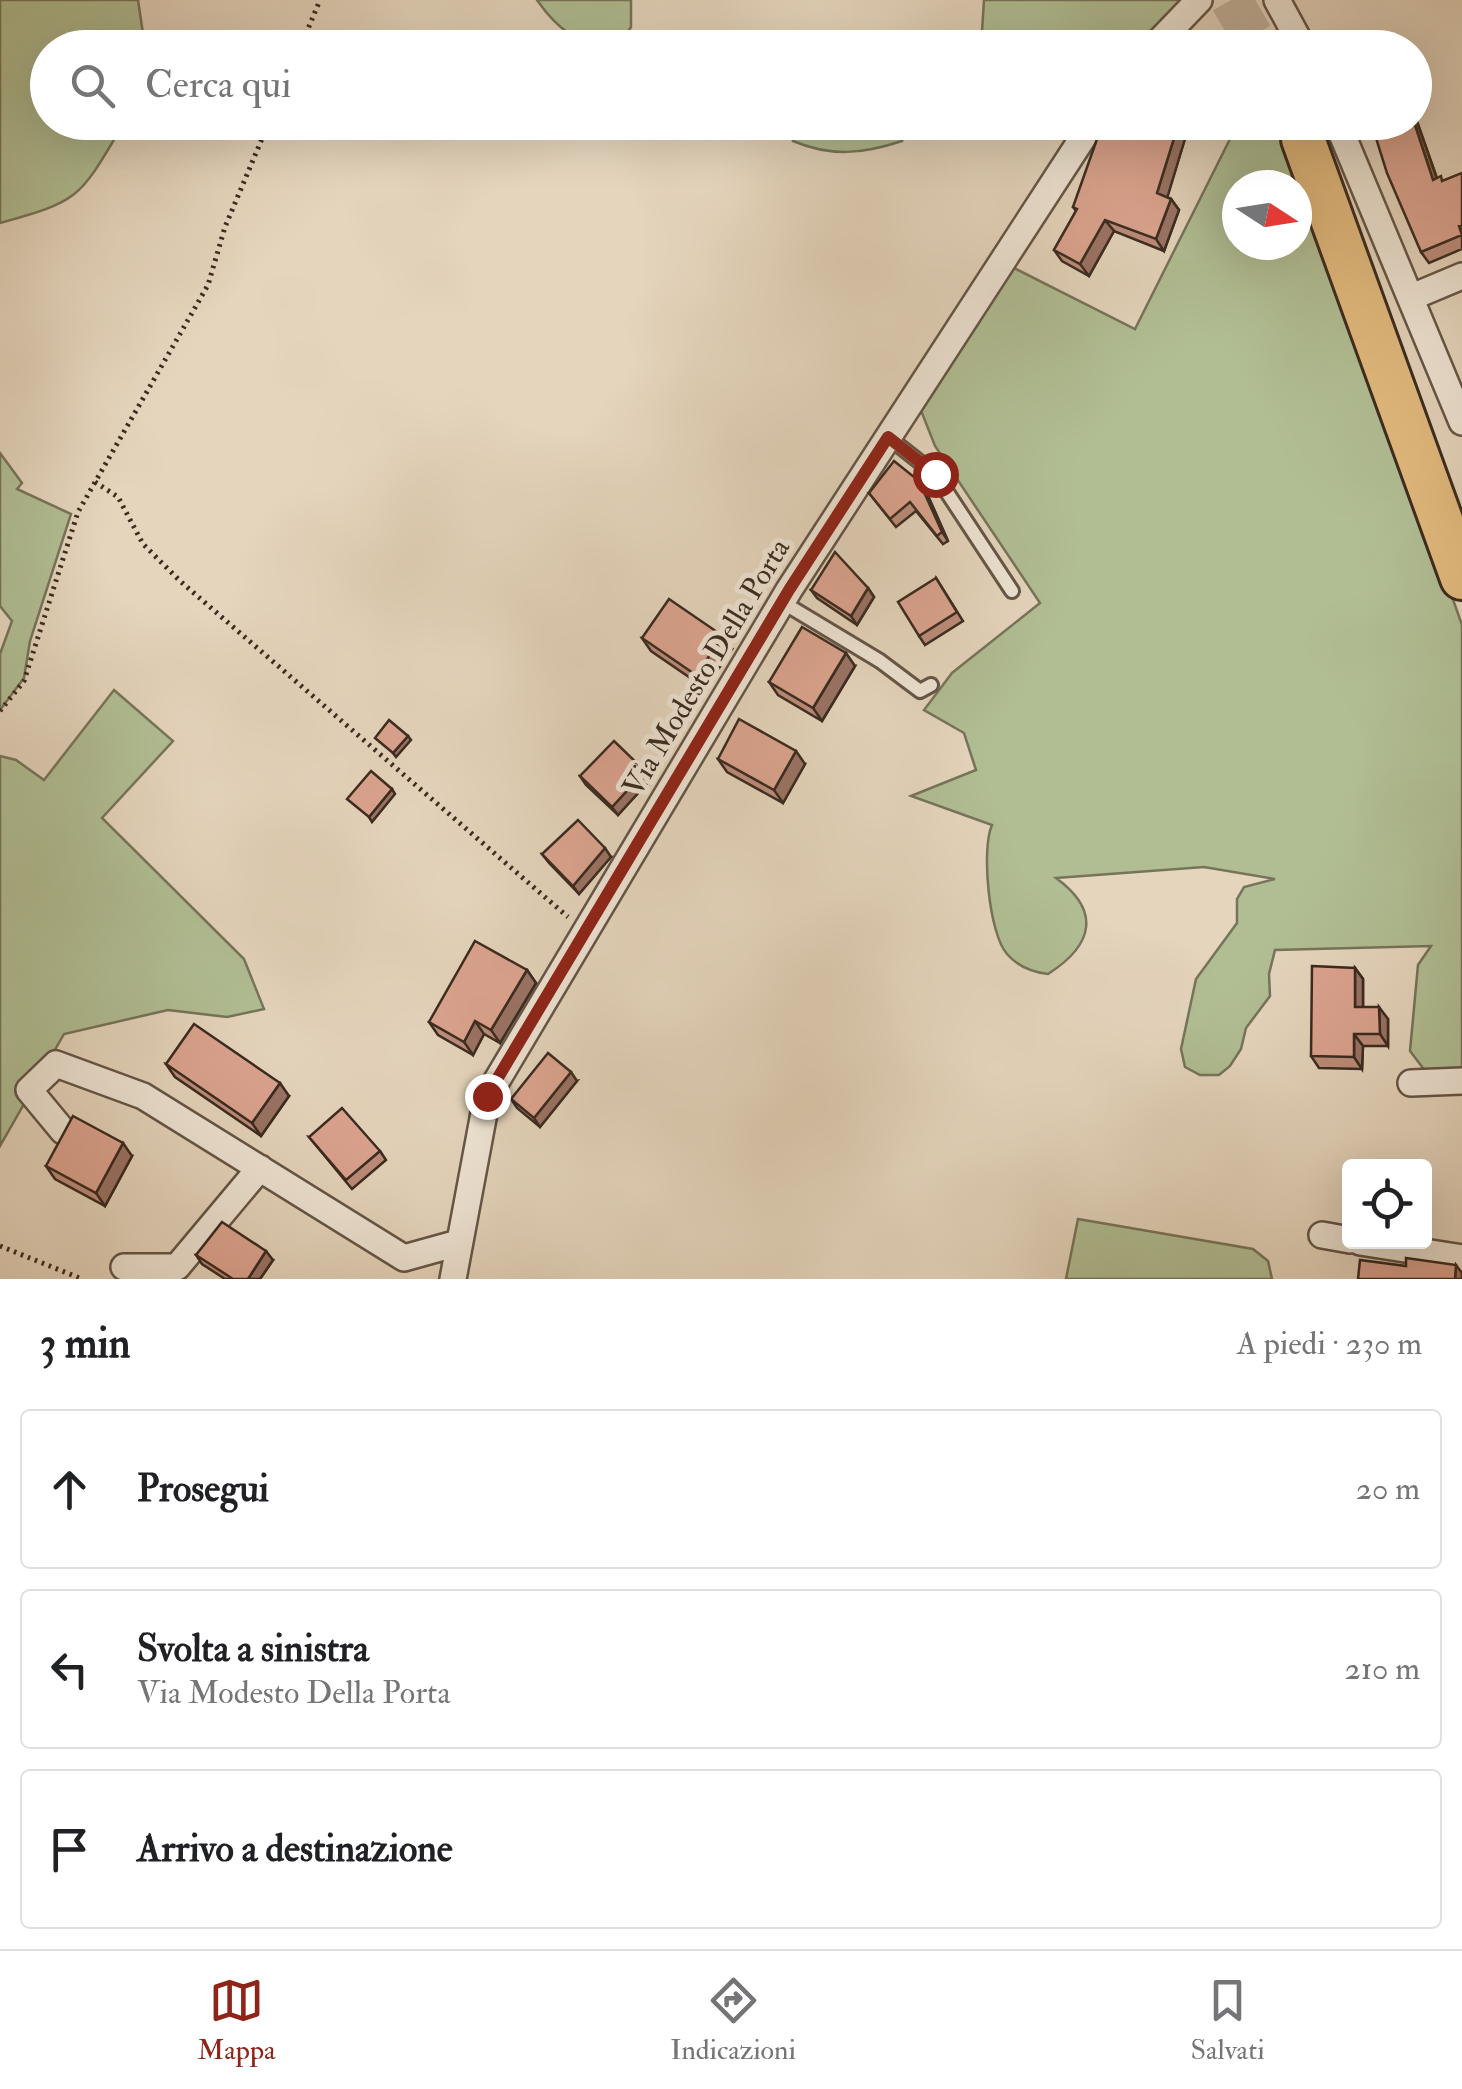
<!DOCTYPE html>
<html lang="it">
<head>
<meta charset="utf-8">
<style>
  body { margin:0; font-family:"IM FELL Double Pica",serif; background:#f6f6f6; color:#202124 }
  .controls { position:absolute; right:30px; bottom:30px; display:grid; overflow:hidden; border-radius:10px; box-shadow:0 10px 40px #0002 }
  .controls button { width:90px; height:90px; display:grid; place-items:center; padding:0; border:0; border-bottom:2px solid #e0e0e0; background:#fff; color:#202124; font:50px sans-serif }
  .compass { position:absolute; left:1222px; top:170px; width:90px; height:90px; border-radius:50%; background:#fff; box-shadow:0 10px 40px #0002; rotate:102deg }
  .stop { position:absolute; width:30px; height:30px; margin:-22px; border:8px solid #8f2418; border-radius:50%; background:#fff }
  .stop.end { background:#8f2418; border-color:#fff; box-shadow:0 2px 10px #0008 }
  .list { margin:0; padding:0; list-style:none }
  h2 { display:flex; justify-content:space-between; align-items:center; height:130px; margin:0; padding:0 40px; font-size:42px }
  h2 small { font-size:32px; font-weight:400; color:#757577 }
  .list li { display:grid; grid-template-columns:65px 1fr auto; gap:30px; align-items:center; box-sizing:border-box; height:160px; margin:0 20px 20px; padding:0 20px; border:2px solid #e0e0e0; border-radius:10px }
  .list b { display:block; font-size:38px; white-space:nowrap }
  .list p { margin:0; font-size:32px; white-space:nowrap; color:#757577 }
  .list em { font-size:32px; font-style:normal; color:#757577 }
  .icon { flex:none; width:55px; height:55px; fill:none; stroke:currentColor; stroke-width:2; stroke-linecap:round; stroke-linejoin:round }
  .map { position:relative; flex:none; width:1462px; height:1279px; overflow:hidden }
  .search { position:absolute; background:#fff; box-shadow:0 10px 40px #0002; left:30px; right:30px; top:30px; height:110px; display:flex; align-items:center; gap:25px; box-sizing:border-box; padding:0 35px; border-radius:55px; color:#757577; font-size:38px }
  .sheet { height:670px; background:#fff }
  nav { display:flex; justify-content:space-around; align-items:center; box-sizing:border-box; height:140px; border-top:2px solid #e0e0e0; background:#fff; font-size:28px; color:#757577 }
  nav a { display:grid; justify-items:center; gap:5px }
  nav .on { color:#8f2418 }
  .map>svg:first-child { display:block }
  .green { fill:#b1be94; stroke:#76745a; stroke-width:2.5; fill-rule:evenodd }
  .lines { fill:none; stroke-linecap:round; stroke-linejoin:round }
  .trunk-tunnel { stroke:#c3b39e; stroke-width:42; stroke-dasharray:42 21; stroke-linecap:butt }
  .service-casing { stroke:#655647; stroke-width:18 }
  .minor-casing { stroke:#655647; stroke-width:30 }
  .trunk-casing { stroke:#3a2b20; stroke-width:48 }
  .path { stroke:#3a2b20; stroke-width:5; stroke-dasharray:2.5 5; stroke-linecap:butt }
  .service { stroke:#eee4d4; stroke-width:12 }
  .minor { stroke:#eee4d4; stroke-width:25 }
  .trunk { stroke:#e2ba7e; stroke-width:42 }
  .wall { fill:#bd8d7c; stroke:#3a2b20; stroke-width:2.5 }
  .shaded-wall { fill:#9a7365; stroke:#3a2b20; stroke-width:2.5 }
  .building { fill:#dca490; stroke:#3a2b20; stroke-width:2.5 }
  .route { stroke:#8f2418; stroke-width:12 }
  .labels { text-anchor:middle; stroke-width:10; stroke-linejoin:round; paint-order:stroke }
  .street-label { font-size:30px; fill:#3a2b20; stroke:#eee4d4 }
</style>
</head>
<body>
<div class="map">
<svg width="1462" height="1279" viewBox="0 0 1462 1279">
  <rect width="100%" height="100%" fill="#e5d5bd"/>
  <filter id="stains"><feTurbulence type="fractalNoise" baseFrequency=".002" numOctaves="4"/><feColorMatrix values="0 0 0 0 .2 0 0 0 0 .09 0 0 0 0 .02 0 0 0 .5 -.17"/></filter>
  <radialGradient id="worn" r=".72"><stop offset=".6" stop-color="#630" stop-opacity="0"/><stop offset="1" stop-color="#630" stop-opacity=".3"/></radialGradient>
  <path class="green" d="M 0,0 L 138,0 L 145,47 L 48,48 L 48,122 L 119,123 L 121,128 C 79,199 79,201 0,223 Z
    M 537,0 L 631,0 L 631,27 L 617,47 C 581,48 557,29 537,0 Z
    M 984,0 L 1189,0 L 1142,47 L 989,47 L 982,31 Z
    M 787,123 L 787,122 L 912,123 L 902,141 C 863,154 831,157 793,141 Z
    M 1238,123 L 1286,123 L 1462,625 L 1462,1075 L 1429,1076 L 1410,1051 L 1418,965 L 1431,946 L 1275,950 L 1269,974 L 1270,996 L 1246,1028 L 1241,1049 L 1230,1066 L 1219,1075 L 1200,1075 L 1185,1067 L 1181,1049 L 1196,979 L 1237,923 L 1237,899 L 1244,887 L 1275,879 L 1204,867 L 1056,878 C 1100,910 1095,944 1048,974 C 1032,972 1018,967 1007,954 C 989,934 981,849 992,825 L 911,796 L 976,770 L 964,733 L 924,710 L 952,673 L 1040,603 L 935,446 L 920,408 L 1012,267 L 1135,329 ZM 1237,185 L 1297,185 L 1297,245 L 1237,245 Z
    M 0,453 L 22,483 L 17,489 L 71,514 L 30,641 L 24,678 L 0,710 L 0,654 L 12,621 L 0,606 Z
    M 114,690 L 173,741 L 102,818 L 244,959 L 264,1009 L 227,1017 L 168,1010 L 64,1034 L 0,1146 L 0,756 L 16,760 L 44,780 Z
    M 1078,1219 L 1253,1249 L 1268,1261 L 1272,1279 L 1066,1279 Z"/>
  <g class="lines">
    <path class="trunk-tunnel" d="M 1231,0 L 1259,48"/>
    <g class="service-casing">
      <path id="service" d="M 888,437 L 935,474 L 1012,591
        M 782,602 L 880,661 L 920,691 L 931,685"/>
    </g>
    <g class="minor-casing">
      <path id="minor" d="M 1277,0 L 1303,48
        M 1153,48 L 1199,0
        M 1337,122 L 1462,422
        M 1412,297 L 1462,276
        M 1411,1083 L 1462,1081
        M 63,1131 L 29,1090 L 56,1064 L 143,1096 L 404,1258 L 458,1243
        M 1322,1235 L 1350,1240
        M 1360,1242 L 1462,1258
        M 124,1267 L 177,1267 L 260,1168
        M 453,1279 L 487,1097 L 789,590 L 1093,122"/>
    </g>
    <g class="trunk-casing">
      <path id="trunk" d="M 1303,139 L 1462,578"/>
    </g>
    <path class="path" d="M 300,48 L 320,0
      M 95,482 L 118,497 L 143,544 L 180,581 L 568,917
      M 0,711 L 24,681 L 78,512 L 208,285 L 225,227 L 269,122
      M 0,1246 L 82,1279"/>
    <use href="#service" class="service"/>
    <use href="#minor" class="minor"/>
    <use href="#trunk" class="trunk"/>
  </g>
  <path class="wall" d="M 1414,113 L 1437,178 L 1444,181 L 1462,173 L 1462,249 L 1429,263 L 1421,252 Z
    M 1140,122 L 1190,122 L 1167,197 L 1171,199 L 1179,210 L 1164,251 L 1114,231 L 1089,276 L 1062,261 L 1054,250 L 1076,211 L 1073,207 L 1139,127 Z
    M 925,489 L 948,541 L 943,544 L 916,511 L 896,527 L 869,493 Z
    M 936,578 L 963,621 L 925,645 L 919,636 Z
    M 868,588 L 874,597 L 857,625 L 817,598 L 811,590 Z
    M 642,638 L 732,649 L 705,688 L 651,651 Z
    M 855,666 L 822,721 L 778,695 L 769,682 Z
    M 718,759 L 805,764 L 783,803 L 727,772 Z
    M 580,776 L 651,779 L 618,815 L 586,785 Z
    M 542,854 L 611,857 L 579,894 L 549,863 Z
    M 1355,968 L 1363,979 L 1363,1007 L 1388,1019 L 1388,1046 L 1363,1046 L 1362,1069 L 1319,1068 L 1311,1056 Z
    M 527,970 L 536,983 L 500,1043 L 484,1034 L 473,1055 L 438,1035 L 429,1022 Z
    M 166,1064 L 289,1096 L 261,1136 L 175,1077 Z
    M 577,1081 L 540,1127 L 517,1108 L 511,1099 Z
    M 309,1137 L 380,1151 L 386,1160 L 352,1189 Z
    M 132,1156 L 105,1206 L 55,1179 L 46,1166 Z
    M 196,1255 L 273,1260 L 260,1279 L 225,1279 L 202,1264 Z"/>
  <path class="shaded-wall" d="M 1414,113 L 1441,191 L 1433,180 L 1414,122 Z
    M 1179,122 L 1190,122 L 1165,205 L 1157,193 Z
    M 1171,199 L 1179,210 L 1164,251 L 1156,239 Z
    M 1105,220 L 1114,231 L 1089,276 L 1080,264 Z
    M 919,481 L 925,489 L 948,541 L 942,532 Z
    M 868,588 L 874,597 L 857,625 L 851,616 Z
    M 723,636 L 732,649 L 705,688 L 696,675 Z
    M 846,653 L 855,666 L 822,721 L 813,708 Z
    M 408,736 L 411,740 L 396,757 L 393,753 Z
    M 796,751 L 805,764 L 783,803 L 774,790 Z
    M 645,771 L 651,779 L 618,815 L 612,807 Z
    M 392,789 L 395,794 L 372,822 L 369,817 Z
    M 605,848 L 611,857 L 579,894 L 573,886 Z
    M 1355,968 L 1363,979 L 1363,1019 L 1355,1007 Z
    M 527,970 L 536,983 L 500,1043 L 491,1030 Z
    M 1379,1007 L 1388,1019 L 1388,1046 L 1380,1034 Z
    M 475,1021 L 484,1034 L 473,1055 L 464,1042 Z
    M 1354,1034 L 1363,1046 L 1362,1069 L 1354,1057 Z
    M 571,1072 L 577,1081 L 540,1127 L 534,1118 Z
    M 280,1083 L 289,1096 L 261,1136 L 252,1123 Z
    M 123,1143 L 132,1156 L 105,1206 L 96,1193 Z
    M 266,1251 L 273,1260 L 260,1279 L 248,1279 Z
    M 1456,1265 L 1462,1273 L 1462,1279 L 1455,1279 Z"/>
  <path class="building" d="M 1103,122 L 1125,122 L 1139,127 L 1140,122 L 1179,122 L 1157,193 L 1171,199 L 1156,239 L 1105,220 L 1080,264 L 1054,250 L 1077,209 L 1073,207 Z
    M 1371,122 L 1414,122 L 1433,180 L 1441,176 L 1442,181 L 1462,173 L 1462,225 L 1459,226 L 1462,235 L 1421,252 L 1387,173 Z
    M 894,461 L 919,481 L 942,532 L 937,536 L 910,502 L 890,519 L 869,493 Z
    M 835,552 L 868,588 L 851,616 L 811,590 Z
    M 936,578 L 957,612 L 919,636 L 898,602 Z
    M 669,599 L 723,636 L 696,675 L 642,638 Z
    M 802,627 L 846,653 L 813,708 L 769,682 Z
    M 739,719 L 796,751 L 774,790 L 718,759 Z
    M 389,720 L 408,736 L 393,753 L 375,738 Z
    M 614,741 L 645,771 L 612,807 L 580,776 Z
    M 371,771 L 392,789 L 369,817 L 347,799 Z
    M 578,820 L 605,848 L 573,886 L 542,854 Z
    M 475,941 L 527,970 L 491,1030 L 475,1021 L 464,1042 L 429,1022 Z
    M 1312,966 L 1355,968 L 1355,1007 L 1379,1007 L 1380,1034 L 1354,1034 L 1354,1057 L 1311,1056 Z
    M 194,1024 L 280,1083 L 252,1123 L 166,1064 Z
    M 548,1053 L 571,1072 L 534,1118 L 511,1099 Z
    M 342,1108 L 380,1151 L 346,1180 L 309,1137 Z
    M 73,1116 L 123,1143 L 96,1193 L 46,1166 Z
    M 222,1222 L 266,1251 L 248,1279 L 233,1279 L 196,1255 Z
    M 1406,1258 L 1456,1265 L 1455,1279 L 1358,1279 L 1360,1260 L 1406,1266 Z"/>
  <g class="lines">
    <path class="route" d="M 487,1096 L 789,590 L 888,437 L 935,474"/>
  </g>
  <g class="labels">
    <g class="street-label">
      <text transform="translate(706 667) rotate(-59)" y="10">Via Modesto Della Porta</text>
    </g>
  </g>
  <rect width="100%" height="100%" filter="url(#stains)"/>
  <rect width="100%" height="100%" fill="url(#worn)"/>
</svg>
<div class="controls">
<button><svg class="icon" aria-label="locate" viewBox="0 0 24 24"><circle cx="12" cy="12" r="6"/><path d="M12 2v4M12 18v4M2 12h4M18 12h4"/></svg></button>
</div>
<svg class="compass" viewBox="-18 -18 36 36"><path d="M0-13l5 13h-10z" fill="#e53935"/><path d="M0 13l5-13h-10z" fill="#757577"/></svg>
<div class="stop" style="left:935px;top:474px"></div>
<div class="stop end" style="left:487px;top:1096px"></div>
<div class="search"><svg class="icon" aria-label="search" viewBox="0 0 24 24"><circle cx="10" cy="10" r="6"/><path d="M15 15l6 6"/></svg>Cerca qui</div>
</div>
<section class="sheet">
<h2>3 min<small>A piedi · 230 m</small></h2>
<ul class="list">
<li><svg class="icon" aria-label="ahead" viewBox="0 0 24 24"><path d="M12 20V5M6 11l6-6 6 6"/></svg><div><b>Prosegui</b></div><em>20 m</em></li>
<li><svg class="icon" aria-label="left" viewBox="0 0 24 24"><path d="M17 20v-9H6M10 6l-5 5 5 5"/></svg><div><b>Svolta a sinistra</b><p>Via Modesto Della Porta</p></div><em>210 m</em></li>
<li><svg class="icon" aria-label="arrive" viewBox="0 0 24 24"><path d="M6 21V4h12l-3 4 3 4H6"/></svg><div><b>Arrivo a destinazione</b></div></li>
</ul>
</section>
<nav>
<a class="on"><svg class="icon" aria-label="map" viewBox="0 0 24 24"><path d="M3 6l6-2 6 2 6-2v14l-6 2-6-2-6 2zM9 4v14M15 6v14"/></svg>Mappa</a>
<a><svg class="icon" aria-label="directions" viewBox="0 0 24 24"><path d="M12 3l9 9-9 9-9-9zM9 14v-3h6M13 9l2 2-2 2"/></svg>Indicazioni</a>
<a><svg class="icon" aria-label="saved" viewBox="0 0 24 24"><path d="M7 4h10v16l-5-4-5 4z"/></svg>Salvati</a>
</nav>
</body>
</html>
